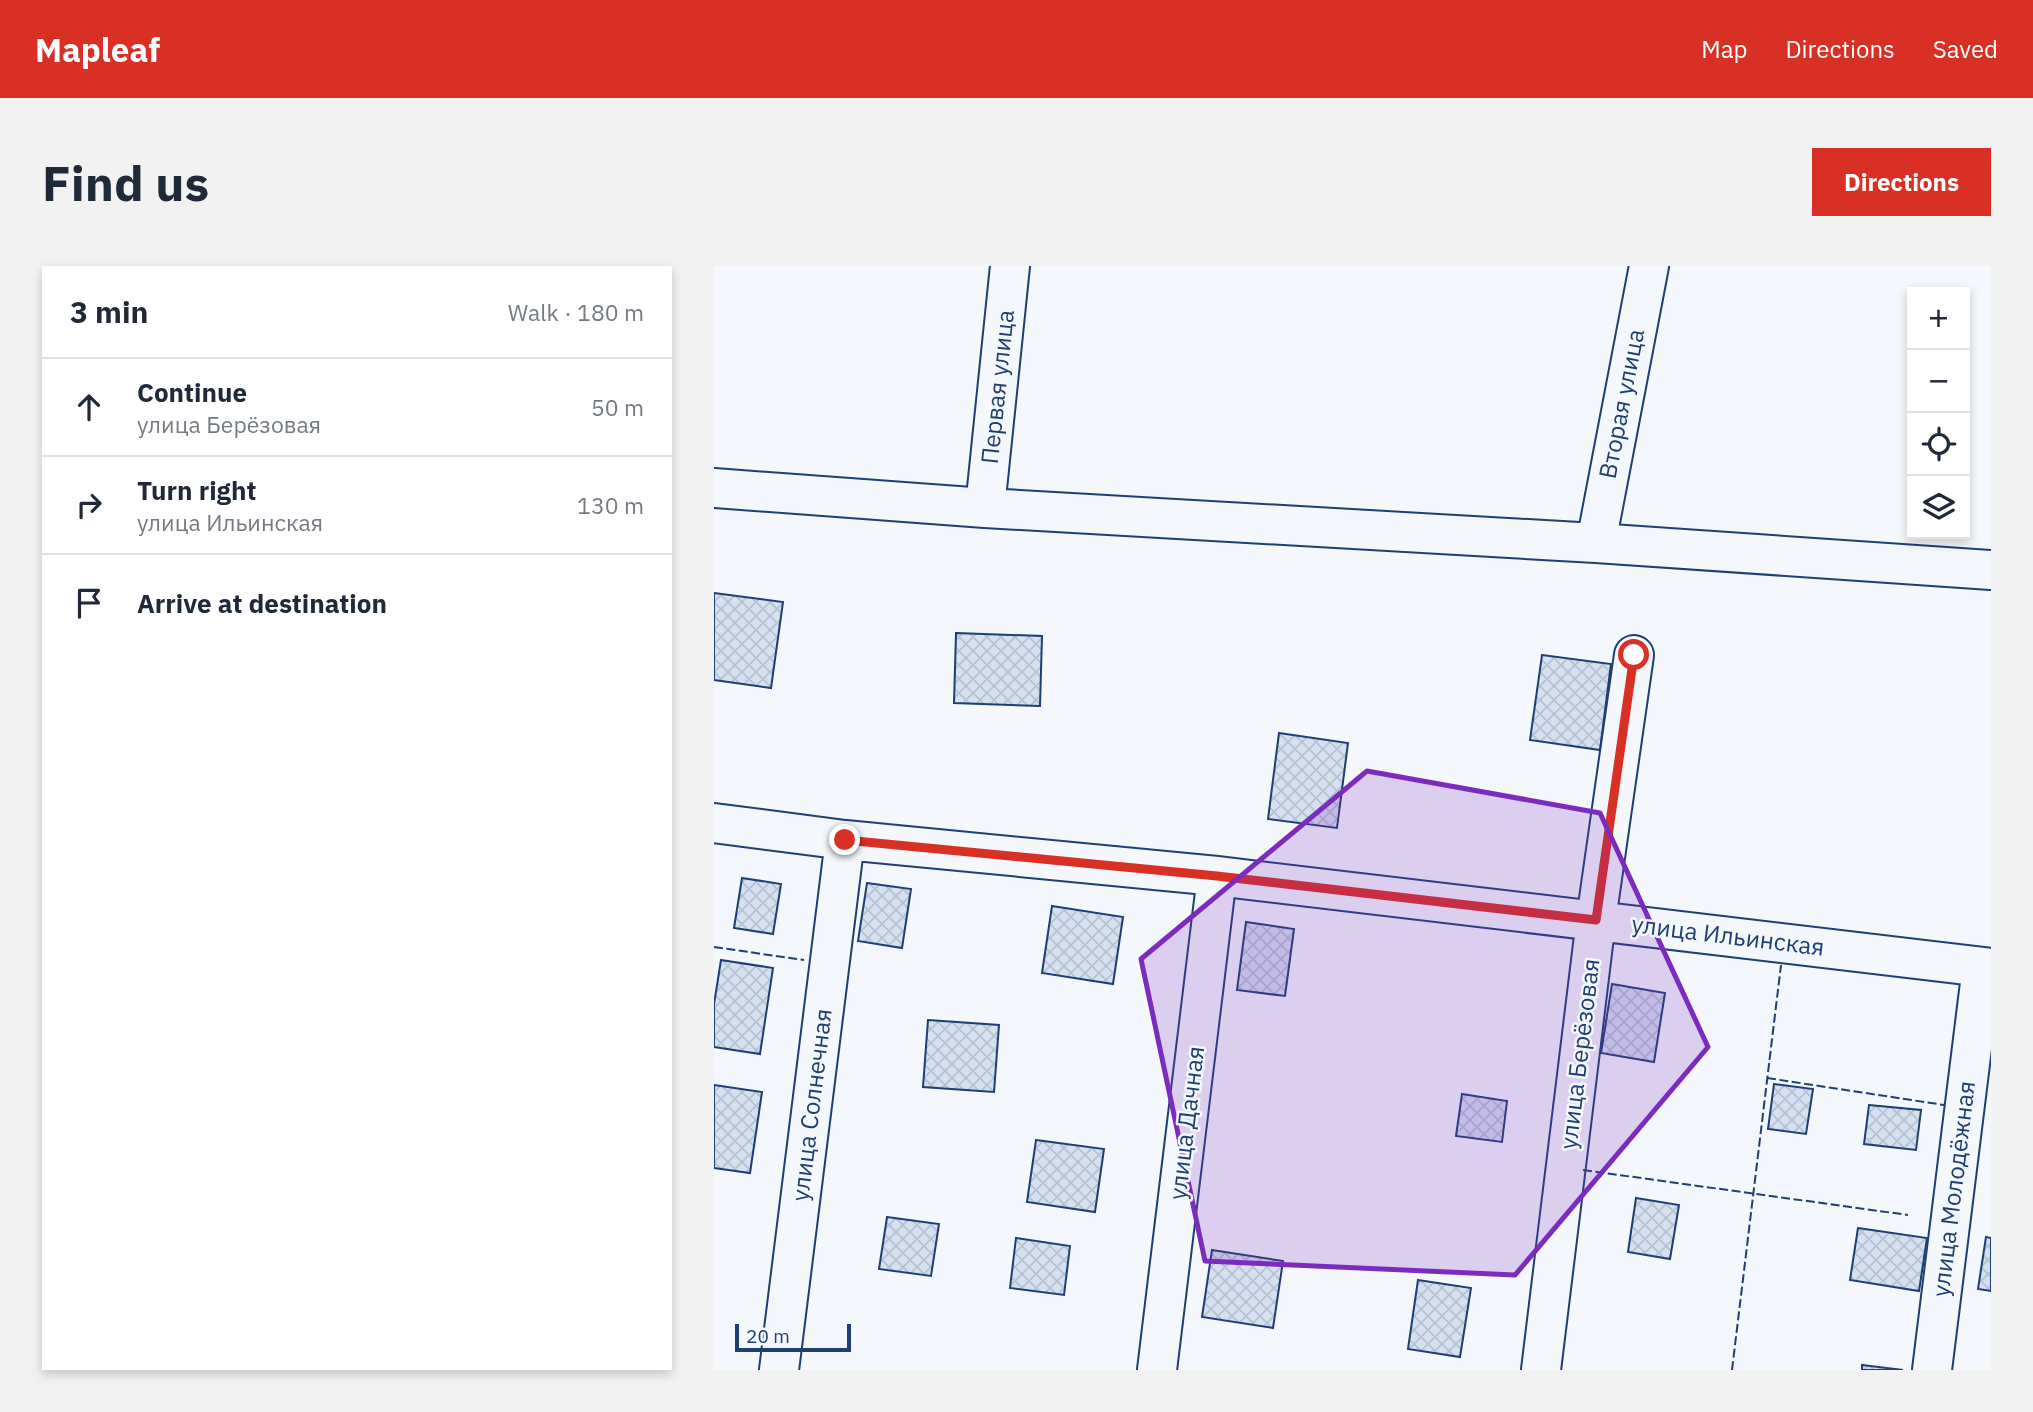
<!DOCTYPE html>
<html lang="en">
<head>
<meta charset="utf-8">
<style>
  body { margin:0; font-family:"IBM Plex Sans",sans-serif; background:#f2f2f3; color:#1f2937 }
  .controls { position:absolute; right:21px; top:21px; display:grid; overflow:hidden; border-radius:0px; box-shadow:0 4px 10px #0003 }
  .controls button { width:63px; height:63px; display:grid; place-items:center; padding:0; border:0; border-bottom:2px solid #e0e1e3; background:#fff; color:#1f2937; font:35px sans-serif }
  .scale { position:absolute; left:21px; bottom:18px; width:116px; box-sizing:border-box; padding-left:7px; border:4px solid #1d3f73; border-top:0; font-size:19px; line-height:24px; white-space:nowrap; color:#1d3f73; -webkit-text-stroke:5px #f4f7fb; paint-order:stroke }
  .stop { position:absolute; width:21px; height:21px; margin:-16px; border:5px solid #d93025; border-radius:50%; background:#fff }
  .stop.end { background:#d93025; border-color:#fff; box-shadow:0 2px 7px #0008 }
  .list { margin:0; padding:0; list-style:none }
  h2 { display:flex; justify-content:space-between; align-items:center; height:91px; margin:0; padding:0 28px; font-size:30px }
  h2 small { font-size:23px; font-weight:400; color:#747a83 }
  .list li { display:grid; grid-template-columns:46px 1fr auto; gap:21px; align-items:center; box-sizing:border-box; height:98px; padding:0 28px; border-top:2px solid #e0e1e3 }
  .list b { display:block; font-size:26px; white-space:nowrap }
  .list p { margin:0; font-size:23px; white-space:nowrap; color:#747a83 }
  .list em { font-size:23px; font-style:normal; color:#747a83 }
  .icon { flex:none; width:38px; height:38px; fill:none; stroke:currentColor; stroke-width:2; stroke-linecap:round; stroke-linejoin:round }
  .map { position:relative; flex:none; width:1277px; height:1104px; overflow:hidden; border-radius:0px }
  header { display:flex; align-items:center; gap:42px; box-sizing:border-box; height:98px; padding:0 35px; background:#d93025; color:#fff }
  header strong { font-size:33px }
  nav { display:flex; gap:38px; margin-inline-start:auto; font-size:24px }
  .intro { display:flex; align-items:center; justify-content:space-between; box-sizing:border-box; height:168px; padding:0 42px }
  h1 { margin:0; font-size:49px }
  .button { padding:18px 32px; border-radius:0px; background:#d93025; color:#fff; font-size:24px; font-weight:700 }
  main { display:flex; gap:42px; padding:0 42px }
  aside { flex:1; background:#fff; border-radius:0px; box-shadow:0 4px 10px #0003 }
  .map>svg:first-child { display:block }
  .building { fill:url(#building-cross-hatch); stroke:#1d3f73; stroke-width:2 }
  .lines { fill:none; stroke-linecap:round; stroke-linejoin:round }
  .minor-casing { stroke:#1d3f73; stroke-width:42 }
  .minor { stroke:#f4f7fb; stroke-width:38 }
  .fence { stroke:#1d3f73; stroke-width:2; stroke-dasharray:9 3.5; stroke-linecap:butt }
  .route { stroke:#d93025; stroke-width:9 }
  .marked { fill:#7b2cbf; fill-opacity:0.2; stroke:#7b2cbf; stroke-width:5; stroke-linejoin:round }
  .labels { text-anchor:middle; stroke-width:5; stroke-linejoin:round; paint-order:stroke }
  .street-label { font-size:24px; fill:#1d3f73; stroke:#f4f7fb }
</style>
</head>
<body>
<header>
<strong>Mapleaf</strong>
<nav><a>Map</a><a>Directions</a><a>Saved</a></nav>
</header>
<div class="intro"><h1>Find us</h1><a class="button">Directions</a></div>
<main>
<aside>
<h2>3 min<small>Walk · 180 m</small></h2>
<ul class="list">
<li><svg class="icon" aria-label="ahead" viewBox="0 0 24 24"><path d="M12 20V5M6 11l6-6 6 6"/></svg><div><b>Continue</b><p>улица Берёзовая</p></div><em>50 m</em></li>
<li><svg class="icon" aria-label="right" viewBox="0 0 24 24"><path d="M7 20v-9h11M14 6l5 5-5 5"/></svg><div><b>Turn right</b><p>улица Ильинская</p></div><em>130 m</em></li>
<li><svg class="icon" aria-label="arrive" viewBox="0 0 24 24"><path d="M6 21V4h12l-3 4 3 4H6"/></svg><div><b>Arrive at destination</b></div></li>
</ul>
</aside>
<div class="map">
<svg width="1277" height="1104" viewBox="0 0 1277 1104">
  <defs>
    <pattern id="building-cross-hatch" width="8" height="8" patternUnits="userSpaceOnUse" patternTransform="scale(1.75)"><rect width="8" height="8" fill="#d5e0f0"/><path d="M0 0l8 8M0 8l8-8" fill="none" stroke="#b6c1d1"/></pattern>
  </defs>
  <rect width="100%" height="100%" fill="#f4f7fb"/>
  <path class="building" d="M 0,327 L 69,336 L 57,422 L 0,414 Z
    M 242,367 L 328,370 L 326,440 L 240,437 Z
    M 828,389 L 897,398 L 886,484 L 816,474 Z
    M 565,467 L 634,477 L 623,562 L 554,553 Z
    M 28,612 L 67,618 L 59,668 L 20,662 Z
    M 153,617 L 197,623 L 188,682 L 144,675 Z
    M 338,640 L 409,651 L 399,718 L 328,707 Z
    M 532,656 L 580,663 L 571,730 L 523,724 Z
    M 7,694 L 59,702 L 46,788 L 0,781 L 0,738 Z
    M 898,718 L 951,727 L 940,796 L 887,787 Z
    M 214,754 L 285,759 L 280,826 L 209,821 Z
    M 1060,818 L 1099,823 L 1092,868 L 1054,863 Z
    M 0,819 L 48,826 L 36,907 L 0,902 Z
    M 748,828 L 793,835 L 788,876 L 742,870 Z
    M 1155,839 L 1207,844 L 1202,884 L 1150,878 Z
    M 322,874 L 390,883 L 381,946 L 313,936 Z
    M 922,932 L 965,939 L 956,993 L 914,986 Z
    M 173,951 L 225,958 L 217,1010 L 165,1003 Z
    M 1144,962 L 1213,972 L 1205,1025 L 1136,1014 Z
    M 1272,971 L 1277,972 L 1277,1025 L 1264,1023 Z
    M 302,972 L 356,980 L 350,1029 L 296,1022 Z
    M 498,984 L 569,995 L 559,1062 L 488,1051 Z
    M 704,1014 L 757,1022 L 746,1091 L 694,1083 Z
    M 1148,1099 L 1189,1104 L 1148,1104 Z"/>
  <g class="lines">
    <g class="minor-casing">
      <path id="minor" d="M 0,222 L 271,242 L 882,277 L 1277,304
        M 271,242 L 296,0
        M 882,277 L 935,0
        M 0,557 L 131,574 L 503,610 L 1277,702
        M 65,1104 L 131,574
        M 443,1104 L 503,610
        M 827,1104 L 882,654 L 920,389
        M 1218,1104 L 1268,701"/>
    </g>
    <use href="#minor" class="minor"/>
    <path class="fence" d="M 0,681 L 90,694
      M 1053,812 L 1230,839
      M 869,904 L 1194,949
      M 1018,1104 L 1067,699"/>
  </g>
  <g class="lines">
    <path class="route" d="M 131,574 L 503,610 L 882,654 L 920,389"/>
  </g>
  <path class="marked" d="M 653,505 L 886,547 L 994,781 L 801,1009 L 491,995 L 427,693 Z"/>
  <g class="labels">
    <g class="street-label">
      <text transform="translate(284 121) rotate(-84)" y="8">Первая улица</text>
      <text transform="translate(908 138) rotate(-79)" y="8">Вторая улица</text>
      <text transform="translate(1014 670) rotate(7)" y="8">улица Ильинская</text>
      <text transform="translate(866 788) rotate(-83)" y="8">улица Берёзовая</text>
      <text transform="translate(98 839) rotate(-83)" y="8">улица Солнечная</text>
      <text transform="translate(473 857) rotate(-83)" y="8">улица Дачная</text>
      <text transform="translate(1240 923) rotate(-83)" y="8">улица Молодёжная</text>
    </g>
  </g>
</svg>
<div class="controls">
<button>+</button>
<button>−</button>
<button><svg class="icon" aria-label="locate" viewBox="0 0 24 24"><circle cx="12" cy="12" r="6"/><path d="M12 2v4M12 18v4M2 12h4M18 12h4"/></svg></button>
<button><svg class="icon" aria-label="layers" viewBox="0 0 24 24"><path d="M12 4l9 5-9 5-9-5zM3 14l9 5 9-5"/></svg></button>
</div>
<div class="scale">20 m</div>
<div class="stop" style="left:920px;top:389px"></div>
<div class="stop end" style="left:131px;top:574px"></div>
</div>
</main>
</body>
</html>
